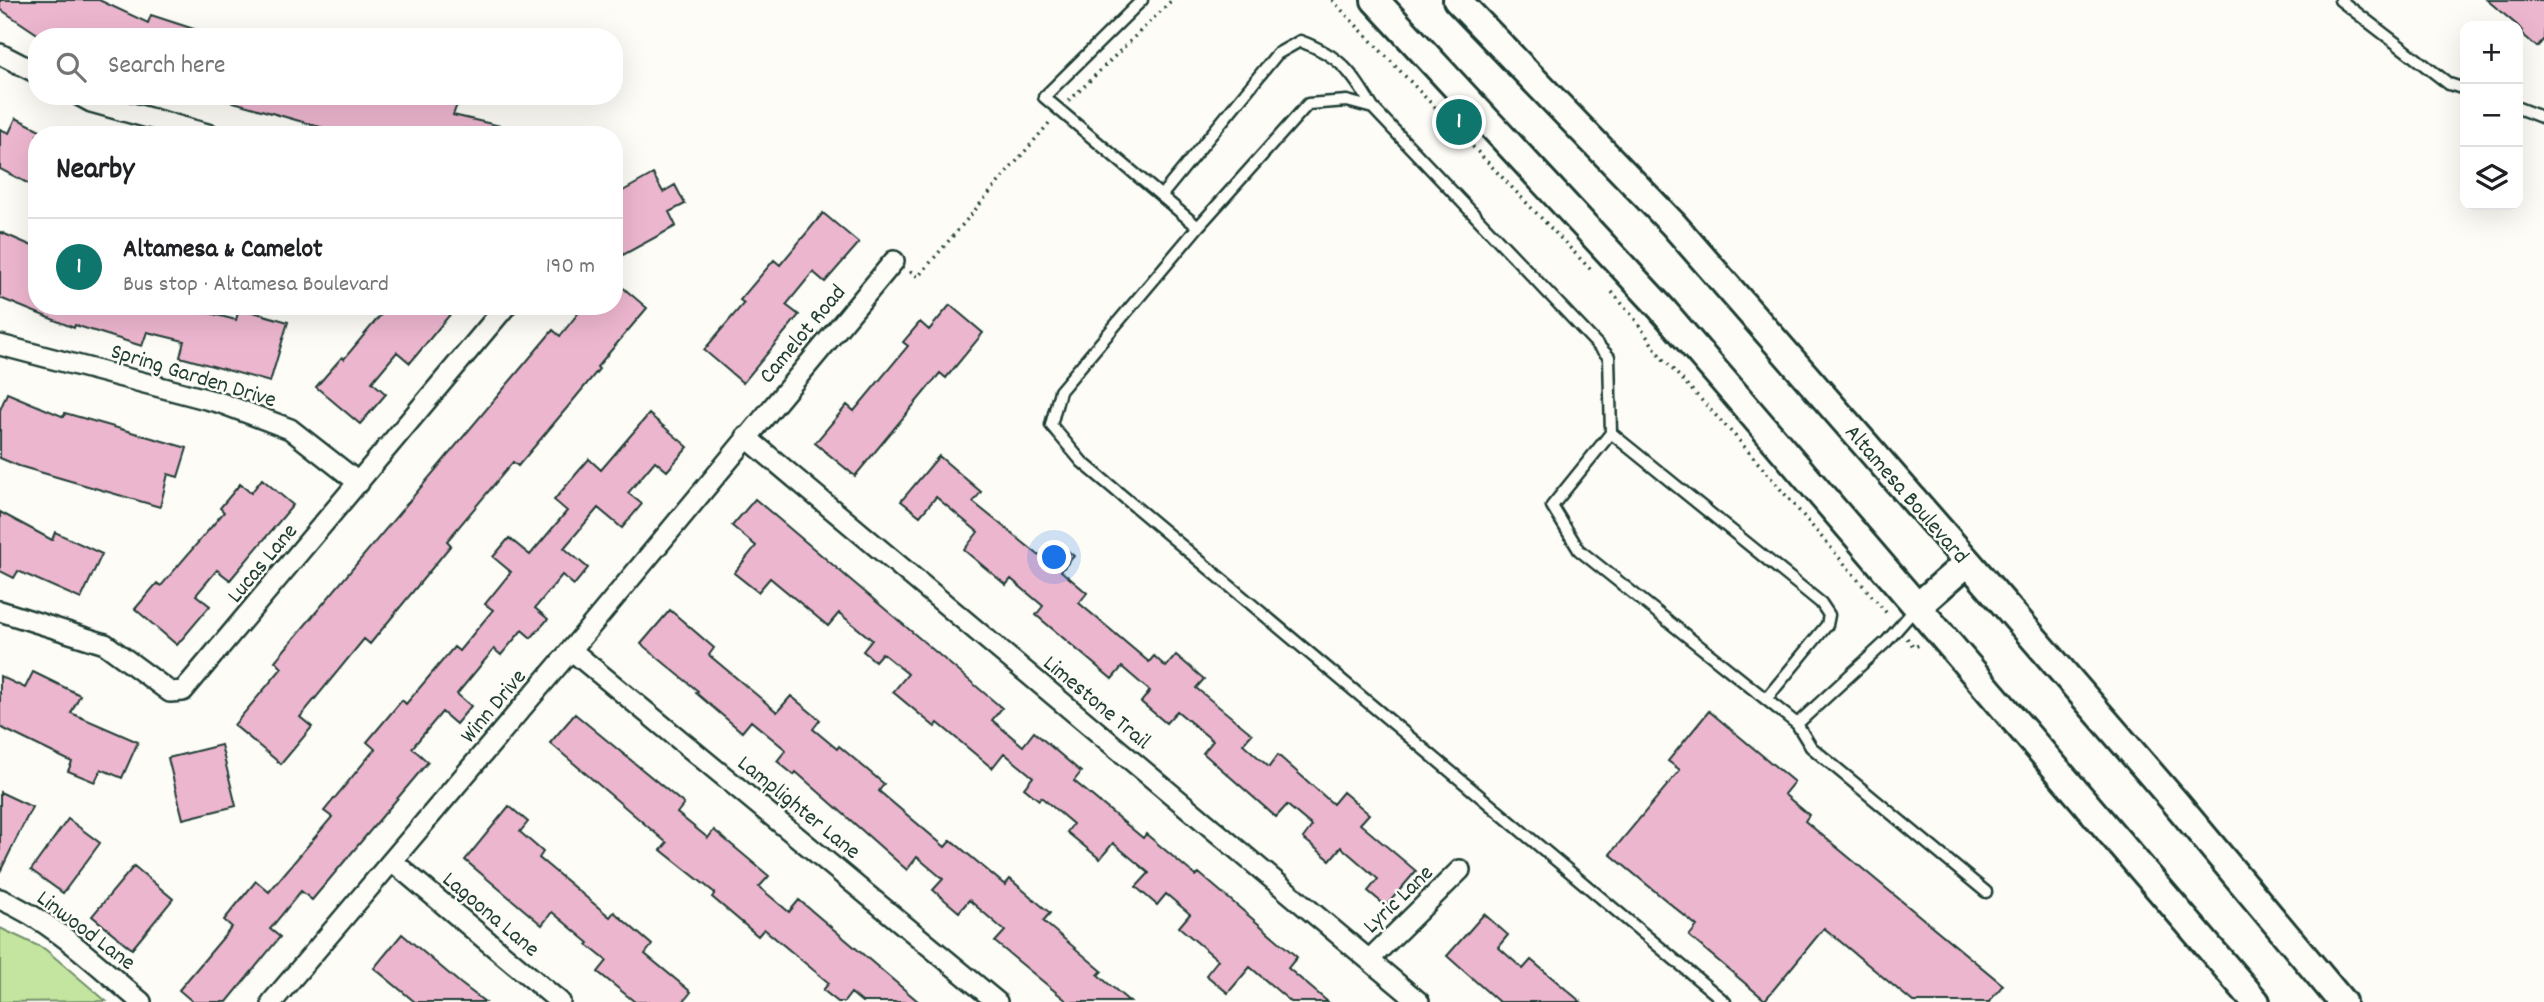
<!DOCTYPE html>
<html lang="en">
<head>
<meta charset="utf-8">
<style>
  body { margin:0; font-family:Dekko,sans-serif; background:#f6f6f6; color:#202124 }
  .controls { position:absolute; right:21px; top:21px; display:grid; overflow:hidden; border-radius:14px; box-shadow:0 7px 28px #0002 }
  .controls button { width:63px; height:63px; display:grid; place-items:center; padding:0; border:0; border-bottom:2px solid #e0e0e0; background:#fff; color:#202124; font:35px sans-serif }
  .you { position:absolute; left:1055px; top:558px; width:24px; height:24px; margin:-18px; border:5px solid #fff; border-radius:50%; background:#1a73e8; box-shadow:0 0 0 10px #1a73e833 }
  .badge { display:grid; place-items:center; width:46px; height:46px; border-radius:50%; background:#0f766e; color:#fff; font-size:23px; font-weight:700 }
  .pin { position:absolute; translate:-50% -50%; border:4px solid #fff; box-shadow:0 2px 7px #0006 }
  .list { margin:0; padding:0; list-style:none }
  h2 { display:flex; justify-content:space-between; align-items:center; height:91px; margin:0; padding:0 28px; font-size:30px }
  h2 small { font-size:23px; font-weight:400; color:#757577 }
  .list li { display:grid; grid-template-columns:46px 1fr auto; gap:21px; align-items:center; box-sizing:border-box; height:98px; padding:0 28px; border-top:2px solid #e0e0e0 }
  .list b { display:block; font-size:26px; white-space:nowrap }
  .list p { margin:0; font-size:23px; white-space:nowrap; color:#757577 }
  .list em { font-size:23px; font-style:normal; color:#757577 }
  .icon { flex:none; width:38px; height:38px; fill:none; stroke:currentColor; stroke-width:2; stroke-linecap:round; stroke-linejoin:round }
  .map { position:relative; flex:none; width:2544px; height:1002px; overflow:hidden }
  .search { position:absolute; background:#fff; box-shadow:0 7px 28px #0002; left:28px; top:28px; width:595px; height:77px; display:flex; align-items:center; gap:18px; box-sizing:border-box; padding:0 24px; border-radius:28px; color:#757577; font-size:26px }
  .panel { position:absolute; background:#fff; box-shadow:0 7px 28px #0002; left:28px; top:126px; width:595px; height:189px; border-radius:28px }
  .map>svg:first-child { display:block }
  .green { fill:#c3e59f; stroke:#71916a; stroke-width:2 }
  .building { fill:#edb6cf; stroke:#1f3d34; stroke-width:2 }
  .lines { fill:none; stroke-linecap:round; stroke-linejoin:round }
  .service-casing { stroke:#1f3d34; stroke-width:15 }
  .minor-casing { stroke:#1f3d34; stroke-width:24 }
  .secondary-casing { stroke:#1f3d34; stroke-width:32 }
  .path { stroke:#1f3d34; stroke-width:3.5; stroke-dasharray:2 5; stroke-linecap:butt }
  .service { stroke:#fdfcf7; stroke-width:10 }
  .minor { stroke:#fdfcf7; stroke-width:19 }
  .secondary { stroke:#fdfcf7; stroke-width:26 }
  .labels { text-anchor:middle; stroke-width:5; stroke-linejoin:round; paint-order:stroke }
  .street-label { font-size:23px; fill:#1f3d34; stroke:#fdfcf7 }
</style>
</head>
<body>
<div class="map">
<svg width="2544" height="1002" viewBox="0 0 2544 1002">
  <rect width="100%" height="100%" fill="#fdfcf7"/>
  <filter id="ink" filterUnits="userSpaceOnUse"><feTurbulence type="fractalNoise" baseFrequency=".0143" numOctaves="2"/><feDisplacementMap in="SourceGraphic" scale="14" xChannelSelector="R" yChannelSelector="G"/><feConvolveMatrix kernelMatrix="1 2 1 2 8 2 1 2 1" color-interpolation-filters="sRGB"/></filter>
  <g filter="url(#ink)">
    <path class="green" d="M 0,928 L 45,949 L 106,1001 L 0,1002 Z"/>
    <path class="building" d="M 0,0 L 99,0 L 148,23 L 151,15 L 206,33 L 205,37 L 42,37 L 0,9 Z
      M 2487,0 L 2544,0 L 2544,39 L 2537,47 L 2521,33 L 2522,31 L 2518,26 Z
      M 231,96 L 441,96 L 458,102 L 453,115 L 509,128 L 508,135 L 348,135 L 230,101 Z
      M 16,118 L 44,132 L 43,135 L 37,135 L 37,188 L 0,169 L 0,129 L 9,133 Z
      M 653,174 L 663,192 L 675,185 L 685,204 L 669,212 L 676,226 L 623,255 L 614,240 L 614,196 Z
      M 823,213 L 859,243 L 825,282 L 813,272 L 786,305 L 799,315 L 743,383 L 704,350 L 744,303 L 740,300 L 774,260 L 780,265 Z
      M 0,232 L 37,248 L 37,306 L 183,306 L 236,320 L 239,308 L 288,322 L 270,382 L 180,357 L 184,341 L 147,332 L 142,346 L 75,325 L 74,328 L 0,298 Z
      M 614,280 L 647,308 L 597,367 L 599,369 L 566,409 L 518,466 L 513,462 L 447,541 L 451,545 L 370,644 L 364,639 L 300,717 L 312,727 L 281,764 L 234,725 L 282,668 L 275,661 L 553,330 L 560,336 L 584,306 L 614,306 Z
      M 950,305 L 983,333 L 946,378 L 940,373 L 855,476 L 815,443 L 847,405 L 854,411 L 908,346 L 903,342 L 920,322 L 929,330 Z
      M 388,306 L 457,306 L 410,363 L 397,352 L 372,382 L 386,394 L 360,424 L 316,387 L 342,357 L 344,359 Z
      M 7,393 L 64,417 L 65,413 L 187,448 L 178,477 L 168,474 L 160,507 L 19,466 L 0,458 L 0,410 Z
      M 649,414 L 688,447 L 667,471 L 655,461 L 628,493 L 642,504 L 622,528 L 598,508 L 564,548 L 588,568 L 574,585 L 562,575 L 535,608 L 548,619 L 531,638 L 522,630 L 501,655 L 494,649 L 457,694 L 471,706 L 456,724 L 442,712 L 412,748 L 428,762 L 312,900 L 301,891 L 270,929 L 280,937 L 227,1002 L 193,1002 L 179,990 L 232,927 L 224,920 L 256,881 L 269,892 L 332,817 L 324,811 L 375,749 L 367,742 L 402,700 L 406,704 L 454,647 L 459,651 L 493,610 L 485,604 L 511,572 L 493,557 L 509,538 L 530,555 L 567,511 L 554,500 L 589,459 L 601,470 Z
      M 939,456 L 981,492 L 973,502 L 1046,561 L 1060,544 L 1074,556 L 1061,571 L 1087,593 L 1079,603 L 1149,662 L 1154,656 L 1166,667 L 1176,655 L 1204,679 L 1196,688 L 1252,734 L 1243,744 L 1269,767 L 1278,755 L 1333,804 L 1343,792 L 1369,814 L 1360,824 L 1416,871 L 1386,906 L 1368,891 L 1378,879 L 1341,847 L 1330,860 L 1303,838 L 1312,826 L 1287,805 L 1276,817 L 1203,753 L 1213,741 L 1177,711 L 1166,723 L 1141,702 L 1150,691 L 1122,667 L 1112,679 L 1036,615 L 1043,606 L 1011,579 L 1006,585 L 964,550 L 978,532 L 936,497 L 920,516 L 901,501 Z
      M 262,479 L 293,505 L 230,580 L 217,570 L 196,595 L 210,606 L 177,645 L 135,609 L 157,583 L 161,586 L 224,512 L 220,508 L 240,484 L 251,493 Z
      M 755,499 L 1002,708 L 992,720 L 1023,746 L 1034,732 L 1081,772 L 1074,781 L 1143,838 L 1146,834 L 1196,876 L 1199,873 L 1297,957 L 1288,968 L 1328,1002 L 1291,1002 L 1250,967 L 1228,993 L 1206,975 L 1218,960 L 1179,927 L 1190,914 L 1166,894 L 1157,905 L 1136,887 L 1149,873 L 1113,843 L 1100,859 L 1067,832 L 1073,824 L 1041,797 L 1039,800 L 1024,788 L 1033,777 L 1004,753 L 992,768 L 938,723 L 935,727 L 893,692 L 908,674 L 882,653 L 875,661 L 863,651 L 872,640 L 839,613 L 828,626 L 770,578 L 758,592 L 734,573 L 756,546 L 732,526 Z
      M 0,512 L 52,540 L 55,532 L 102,554 L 81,599 L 18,571 L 14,578 L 0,571 Z
      M 670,610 L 714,648 L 709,655 L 777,712 L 791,696 L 820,720 L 813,729 L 837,749 L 839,746 L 884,784 L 879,791 L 945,847 L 951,840 L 1005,885 L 1010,879 L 1050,913 L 1043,921 L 1102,971 L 1098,975 L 1130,1002 L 1068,1002 L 995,942 L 1005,931 L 969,900 L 959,912 L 933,890 L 943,879 L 917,857 L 907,870 L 796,772 L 794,775 L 777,761 L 786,750 L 751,721 L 742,732 L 696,693 L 698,691 L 641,644 Z
      M 33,672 L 80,695 L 71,713 L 138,742 L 122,778 L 101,769 L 95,782 L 68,771 L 72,762 L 0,727 L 0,676 L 25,688 Z
      M 1709,711 L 1794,782 L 1784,794 L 1809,815 L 1805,821 L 2003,985 L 1989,1002 L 1913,1002 L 1824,928 L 1765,1000 L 1689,936 L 1697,926 L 1610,854 L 1680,770 L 1668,761 Z
      M 575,714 L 684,804 L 677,813 L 708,838 L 714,830 L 769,876 L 759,887 L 789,912 L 799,900 L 919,1002 L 862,1002 L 851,993 L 844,1002 L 838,1002 L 823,990 L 829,983 L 764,929 L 758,936 L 712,897 L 715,893 L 661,850 L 667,843 L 550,743 Z
      M 221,745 L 236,806 L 183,819 L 168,758 Z
      M 0,792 L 32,807 L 0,872 Z
      M 509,806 L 528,822 L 520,832 L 543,852 L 539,858 L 610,917 L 614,912 L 652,945 L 645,954 L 691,992 L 683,1002 L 635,1002 L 598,972 L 607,961 L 587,945 L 589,943 L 552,912 L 542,925 L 465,860 Z
      M 68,819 L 100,843 L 63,893 L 31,870 Z
      M 134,866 L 173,899 L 132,949 L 92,916 Z
      M 1484,914 L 1508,935 L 1498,947 L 1523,969 L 1531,960 L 1581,1002 L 1499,1002 L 1447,956 Z
      M 402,934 L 460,983 L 485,1002 L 415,1002 L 374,968 Z"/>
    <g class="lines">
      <g class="service-casing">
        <path id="service" d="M 1142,0 L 1044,97 L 1198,227 L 1060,391 L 1051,425 L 1082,462 L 1725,1002
          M 2340,0 L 2449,84 L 2465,89
          M 1373,108 L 1609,357 L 1611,433
          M 2518,108 L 2544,118
          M 1161,196 L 1277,54 L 1300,41 C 1341,56 1351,72 1373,108 L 1347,101 L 1308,104 L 1198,227
          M 1766,699 L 1827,625 L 1829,615 L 1821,603 L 1611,433 L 1552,506 L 1579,550 L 1797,724 L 1887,641 L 1915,609
          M 1797,724 L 1811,747 L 1986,892"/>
      </g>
      <g class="minor-casing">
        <path id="minor" d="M 0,54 L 37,73
          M 80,96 L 91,102 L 211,135
          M 0,345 L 221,403 L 290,429 L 359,483
          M 746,437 L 1419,1002
          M 0,611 L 105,644 L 170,692 L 183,691 L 506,306
          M 571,650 L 997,1002
          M 392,861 L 560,1002
          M 0,899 C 54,922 97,965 141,1002
          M 1369,960 L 1460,870
          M 272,1002 L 571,650 L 894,261"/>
      </g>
      <g class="secondary-casing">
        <path id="secondary" d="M 1375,0 L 1662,309 L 2256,1002
          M 1457,0 L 1673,224 L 1968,562 L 2175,802 L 2342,1002
          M 1918,606 L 1968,562"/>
      </g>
      <path class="path" d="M 1332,0 L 1592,271
        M 1069,101 L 1172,0
        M 910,271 L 918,277 L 1050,122
        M 1612,292 L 1634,318 L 1661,357 L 1736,437 L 1889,616
        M 1907,638 L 1914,647 L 1919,645"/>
      <use href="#service" class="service"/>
      <use href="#minor" class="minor"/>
      <use href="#secondary" class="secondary"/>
    </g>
  </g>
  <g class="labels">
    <g class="street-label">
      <text transform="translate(801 333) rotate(-50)" y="8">Camelot Road</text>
      <text transform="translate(194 374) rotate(17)" y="8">Spring Garden Drive</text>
      <text transform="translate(1908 493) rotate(49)" y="8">Altamesa Boulevard</text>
      <text transform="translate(261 562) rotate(-50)" y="8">Lucas Lane</text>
      <text transform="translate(1098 701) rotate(40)" y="8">Limestone Trail</text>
      <text transform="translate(492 705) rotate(-50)" y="8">Winn Drive</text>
      <text transform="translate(800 806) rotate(39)" y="8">Lamplighter Lane</text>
      <text transform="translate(1397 898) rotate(-44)" y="8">Lyric Lane</text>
      <text transform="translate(492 913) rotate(40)" y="8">Lagoona Lane</text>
      <text transform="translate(87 929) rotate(37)" y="8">Linwood Lane</text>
    </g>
  </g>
</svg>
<div class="controls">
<button>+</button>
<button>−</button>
<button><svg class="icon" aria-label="layers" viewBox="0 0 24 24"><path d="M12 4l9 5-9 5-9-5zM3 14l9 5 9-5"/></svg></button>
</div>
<div class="you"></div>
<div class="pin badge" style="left:1459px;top:122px">1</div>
<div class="search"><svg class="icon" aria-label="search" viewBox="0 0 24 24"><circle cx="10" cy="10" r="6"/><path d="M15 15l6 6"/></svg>Search here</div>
<section class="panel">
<h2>Nearby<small></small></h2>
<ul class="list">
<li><span class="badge">1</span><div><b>Altamesa &amp; Camelot</b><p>Bus stop · Altamesa Boulevard</p></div><em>190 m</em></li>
</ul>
</section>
</div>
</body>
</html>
